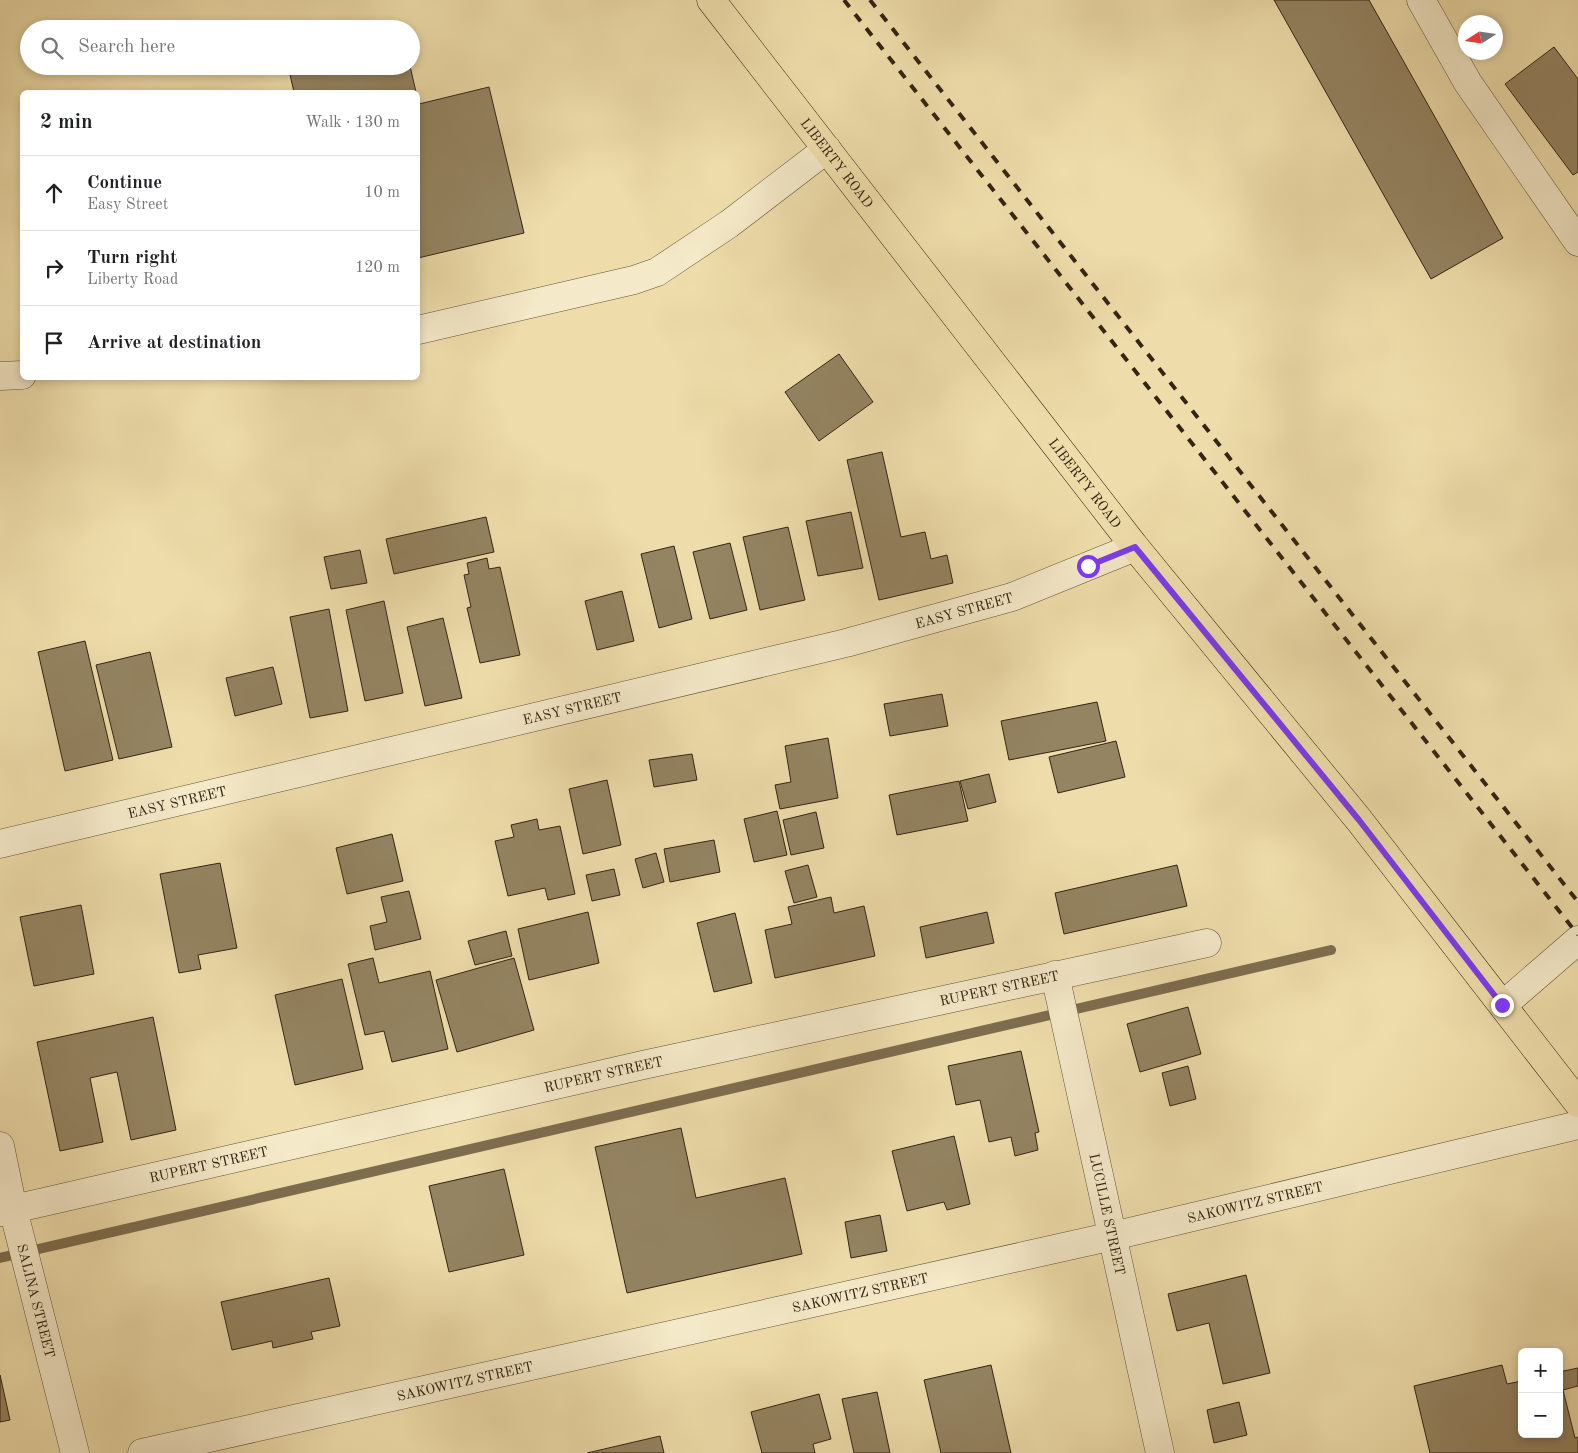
<!DOCTYPE html>
<html lang="en">
<head>
<meta charset="utf-8">
<style>
  body { margin:0; font-family:"Old Standard TT",serif; background:#f2f2f2; color:#202124 }
  .controls { position:absolute; right:15px; bottom:15px; display:grid; overflow:hidden; border-radius:8px; box-shadow:0 2px 8px #0003 }
  .controls button { width:45px; height:45px; display:grid; place-items:center; padding:0; border:0; border-bottom:1px solid #e0e0e0; background:#fff; color:#202124; font:25px sans-serif }
  .compass { position:absolute; left:1458px; top:15px; width:45px; height:45px; border-radius:50%; background:#fff; box-shadow:0 2px 8px #0003; rotate:258deg }
  .stop { position:absolute; width:15px; height:15px; margin:-11px; border:4px solid #7c3aed; border-radius:50%; background:#fff }
  .stop.end { background:#7c3aed; border-color:#fff; box-shadow:0 1px 5px #0008 }
  .list { margin:0; padding:0; list-style:none }
  h2 { display:flex; justify-content:space-between; align-items:center; height:65px; margin:0; padding:0 20px; font-size:21px }
  h2 small { font-size:16px; font-weight:400; color:#757577 }
  .list li { display:grid; grid-template-columns:32px 1fr auto; gap:15px; align-items:center; box-sizing:border-box; height:75px; padding:0 20px; border-top:1px solid #e0e0e0 }
  .list b { display:block; font-size:19px; white-space:nowrap }
  .list p { margin:0; font-size:16px; white-space:nowrap; color:#757577 }
  .list em { font-size:16px; font-style:normal; color:#757577 }
  .icon { flex:none; width:28px; height:28px; fill:none; stroke:currentColor; stroke-width:2; stroke-linecap:round; stroke-linejoin:round }
  .map { position:relative; flex:none; width:1578px; height:1453px; overflow:hidden }
  .search { position:absolute; background:#fff; box-shadow:0 2px 8px #0003; left:20px; top:20px; width:400px; height:55px; display:flex; align-items:center; gap:12px; box-sizing:border-box; padding:0 18px; border-radius:28px; color:#757577; font-size:19px }
  .panel { position:absolute; background:#fff; box-shadow:0 2px 8px #0003; left:20px; top:90px; width:400px; height:290px; border-radius:8px }
  .map>svg:first-child { display:block }
  .lines { fill:none; stroke-linecap:round; stroke-linejoin:round }
  .stream { stroke:#7d6d4f; stroke-width:10 }
  .building { fill:#948462; stroke:#332414 }
  .minor-casing { stroke:#62523a; stroke-width:29 }
  .major-casing { stroke:#332414; stroke-width:29 }
  .minor { stroke:#f4e9c8; stroke-width:28 }
  .major { stroke:#eda; stroke-width:28 }
  .rail { stroke:#332414; stroke-width:4; stroke-dasharray:9 9; stroke-linecap:butt }
  .route { stroke:#7c3aed; stroke-width:6 }
  .labels { text-anchor:middle; stroke-width:4.5; stroke-linejoin:round; paint-order:stroke }
  .street-label { font-size:14px; fill:#332414; stroke:#f4e9c8 }
</style>
</head>
<body>
<div class="map">
<svg width="1578" height="1453" viewBox="0 0 1578 1453">
  <rect width="100%" height="100%" fill="#eda"/>
  <filter id="stains"><feTurbulence type="fractalNoise" baseFrequency=".004" numOctaves="4"/><feColorMatrix values="0 0 0 0 .2 0 0 0 0 .09 0 0 0 0 .02 0 0 0 .5 -.17"/></filter>
  <radialGradient id="worn" r=".72"><stop offset=".6" stop-color="#630" stop-opacity="0"/><stop offset="1" stop-color="#630" stop-opacity=".3"/></radialGradient>
  <g class="lines">
    <path class="stream" d="M 0,1258 L 1331,950"/>
  </g>
  <path class="building" d="M 1274,0 L 1369,0 L 1503,238 L 1431,279 Z
    M 1554,47 L 1578,79 L 1578,172 L 1573,175 L 1505,84 Z
    M 288,66 L 410,66 L 416,92 L 294,92 Z
    M 489,87 L 524,233 L 418,258 L 418,97 L 419,104 Z
    M 839,354 L 873,402 L 819,441 L 785,392 Z
    M 882,452 L 901,537 L 925,532 L 931,559 L 947,555 L 953,583 L 879,600 L 847,460 Z
    M 851,512 L 863,568 L 818,576 L 806,521 Z
    M 486,517 L 494,552 L 394,574 L 386,539 Z
    M 788,527 L 805,600 L 760,610 L 743,537 Z
    M 730,543 L 747,610 L 710,619 L 693,552 Z
    M 674,546 L 692,619 L 659,628 L 641,554 Z
    M 360,550 L 367,583 L 331,589 L 324,557 Z
    M 487,558 L 489,569 L 500,567 L 520,655 L 480,663 L 467,608 L 471,607 L 464,575 L 469,574 L 467,563 Z
    M 622,591 L 634,641 L 597,650 L 585,601 Z
    M 384,601 L 403,693 L 365,701 L 346,610 Z
    M 329,609 L 348,711 L 310,718 L 290,617 Z
    M 443,618 L 462,698 L 425,706 L 407,627 Z
    M 85,641 L 113,760 L 65,771 L 38,652 Z
    M 150,652 L 172,747 L 119,759 L 96,665 Z
    M 273,667 L 282,704 L 235,716 L 226,678 Z
    M 942,694 L 948,726 L 890,736 L 884,704 Z
    M 1097,702 L 1106,741 L 1009,760 L 1001,721 Z
    M 828,738 L 838,798 L 780,809 L 775,785 L 791,782 L 785,746 Z
    M 1116,741 L 1125,777 L 1058,793 L 1049,757 Z
    M 692,754 L 697,780 L 654,787 L 649,760 Z
    M 989,774 L 996,802 L 968,809 L 960,781 Z
    M 607,780 L 621,845 L 583,854 L 569,789 Z
    M 959,781 L 968,821 L 897,835 L 889,795 Z
    M 777,811 L 787,855 L 754,862 L 744,819 Z
    M 816,812 L 824,848 L 791,855 L 783,820 Z
    M 537,819 L 539,830 L 560,826 L 575,894 L 548,900 L 545,888 L 508,896 L 495,841 L 514,837 L 511,825 Z
    M 392,834 L 403,881 L 347,894 L 336,848 Z
    M 714,840 L 720,872 L 670,882 L 664,849 Z
    M 656,853 L 664,882 L 643,888 L 635,859 Z
    M 220,863 L 237,948 L 198,955 L 201,969 L 179,973 L 160,874 Z
    M 808,865 L 817,897 L 794,903 L 785,871 Z
    M 1177,865 L 1187,906 L 1064,934 L 1055,893 Z
    M 614,869 L 620,895 L 592,901 L 586,875 Z
    M 409,891 L 421,939 L 375,950 L 370,926 L 387,922 L 381,897 Z
    M 831,897 L 834,913 L 864,906 L 875,956 L 775,978 L 765,930 L 792,924 L 788,907 Z
    M 81,905 L 94,974 L 34,986 L 20,917 Z
    M 588,912 L 599,963 L 529,980 L 518,929 Z
    M 987,912 L 994,943 L 926,958 L 920,927 Z
    M 735,913 L 752,983 L 714,992 L 697,923 Z
    M 506,931 L 512,956 L 475,965 L 468,941 Z
    M 373,958 L 379,983 L 430,971 L 448,1049 L 392,1062 L 384,1031 L 365,1035 L 348,964 Z
    M 514,958 L 534,1030 L 457,1052 L 436,980 Z
    M 342,979 L 363,1069 L 295,1085 L 275,995 Z
    M 1188,1007 L 1201,1054 L 1140,1072 L 1127,1024 Z
    M 153,1017 L 176,1130 L 131,1140 L 117,1072 L 90,1078 L 103,1142 L 60,1151 L 37,1042 Z
    M 1021,1051 L 1039,1132 L 1035,1133 L 1038,1150 L 1015,1156 L 1011,1137 L 989,1142 L 980,1100 L 956,1105 L 948,1066 Z
    M 1188,1066 L 1196,1099 L 1170,1106 L 1162,1073 Z
    M 681,1128 L 696,1198 L 785,1178 L 802,1254 L 627,1293 L 595,1147 Z
    M 954,1136 L 970,1204 L 947,1210 L 944,1202 L 907,1211 L 892,1151 Z
    M 504,1169 L 524,1255 L 449,1272 L 429,1186 Z
    M 880,1215 L 887,1251 L 851,1258 L 845,1222 Z
    M 1246,1275 L 1270,1373 L 1223,1384 L 1209,1323 L 1177,1331 L 1168,1294 Z
    M 329,1278 L 340,1326 L 311,1332 L 313,1339 L 273,1348 L 272,1341 L 232,1350 L 221,1302 Z
    M 991,1365 L 1011,1453 L 941,1453 L 924,1380 Z
    M 1502,1365 L 1507,1384 L 1522,1381 L 1522,1434 L 1559,1434 L 1559,1372 L 1578,1368 L 1578,1386 L 1563,1390 L 1575,1438 L 1578,1437 L 1578,1453 L 1430,1453 L 1414,1386 Z
    M 0,1375 L 10,1420 L 0,1422 Z
    M 877,1392 L 890,1453 L 854,1453 L 842,1399 Z
    M 819,1394 L 831,1439 L 813,1444 L 815,1453 L 762,1453 L 751,1412 Z
    M 1239,1402 L 1247,1435 L 1214,1443 L 1207,1410 Z
    M 660,1436 L 664,1453 L 587,1453 Z"/>
  <g class="lines">
    <g class="minor-casing">
      <g id="minor">
        <path d="M 1421,0 L 1468,83 L 1578,242"/>
        <path d="M 418,330 L 634,280 L 657,272 L 729,224 L 827,149"/>
        <path d="M 0,376 L 22,375"/>
        <path id="s1" d="M 0,844 L 846,643 L 1012,597 L 1135,547"/>
        <path id="s2" d="M 1055,975 L 1160,1453"/>
        <path d="M 1503,1005 L 1578,940"/>
        <path id="s3" d="M 0,1146 L 13,1209 L 75,1453"/>
        <path id="s4" d="M 0,1212 L 643,1065 L 1207,943"/>
        <path id="s5" d="M 142,1453 L 1113,1236 L 1578,1125"/>
      </g>
    </g>
    <g class="major-casing">
      <g id="major">
        <path id="s6" d="M 711,0 L 1135,547 L 1359,820 L 1578,1103"/>
      </g>
    </g>
    <use href="#minor" class="minor"/>
    <use href="#major" class="major"/>
    <path class="rail" d="M 844,0 L 1578,935
      M 870,0 L 1578,902"/>
  </g>
  <g class="lines">
    <path class="route" d="M 1088,566 L 1135,547 L 1359,820 L 1502,1005"/>
  </g>
  <g class="labels">
    <g class="street-label">
      <text dy="5" stroke="none"><textPath href="#s6" startOffset="206">LIBERTY ROAD</textPath></text>
      <text dy="5" stroke="none"><textPath href="#s6" startOffset="611">LIBERTY ROAD</textPath></text>
      <text dy="5" stroke="none"><textPath href="#s1" startOffset="992">EASY STREET</textPath></text>
      <text dy="5" stroke="none"><textPath href="#s1" startOffset="588">EASY STREET</textPath></text>
      <text dy="5" stroke="none"><textPath href="#s1" startOffset="182">EASY STREET</textPath></text>
      <text dy="5" stroke="none"><textPath href="#s4" startOffset="1024">RUPERT STREET</textPath></text>
      <text dy="5" stroke="none"><textPath href="#s4" startOffset="619">RUPERT STREET</textPath></text>
      <text dy="5" stroke="none"><textPath href="#s4" startOffset="214">RUPERT STREET</textPath></text>
      <text dy="5" stroke="none"><textPath href="#s5" startOffset="1141">SAKOWITZ STREET</textPath></text>
      <text dy="5" stroke="none"><textPath href="#s2" startOffset="245">LUCILLE STREET</textPath></text>
      <text dy="5" stroke="none"><textPath href="#s5" startOffset="736">SAKOWITZ STREET</textPath></text>
      <text dy="5" stroke="none"><textPath href="#s3" startOffset="159">SALINA STREET</textPath></text>
      <text dy="5" stroke="none"><textPath href="#s5" startOffset="331">SAKOWITZ STREET</textPath></text>
    </g>
  </g>
  <rect width="100%" height="100%" filter="url(#stains)"/>
  <rect width="100%" height="100%" fill="url(#worn)"/>
</svg>
<div class="controls">
<button>+</button>
<button>−</button>
</div>
<svg class="compass" viewBox="-18 -18 36 36"><path d="M0-13l5 13h-10z" fill="#e53935"/><path d="M0 13l5-13h-10z" fill="#757577"/></svg>
<div class="stop" style="left:1088px;top:566px"></div>
<div class="stop end" style="left:1502px;top:1005px"></div>
<div class="search"><svg class="icon" aria-label="search" viewBox="0 0 24 24"><circle cx="10" cy="10" r="6"/><path d="M15 15l6 6"/></svg>Search here</div>
<section class="panel">
<h2>2 min<small>Walk · 130 m</small></h2>
<ul class="list">
<li><svg class="icon" aria-label="ahead" viewBox="0 0 24 24"><path d="M12 20V5M6 11l6-6 6 6"/></svg><div><b>Continue</b><p>Easy Street</p></div><em>10 m</em></li>
<li><svg class="icon" aria-label="right" viewBox="0 0 24 24"><path d="M7 20v-9h11M14 6l5 5-5 5"/></svg><div><b>Turn right</b><p>Liberty Road</p></div><em>120 m</em></li>
<li><svg class="icon" aria-label="arrive" viewBox="0 0 24 24"><path d="M6 21V4h12l-3 4 3 4H6"/></svg><div><b>Arrive at destination</b></div></li>
</ul>
</section>
</div>
</body>
</html>
